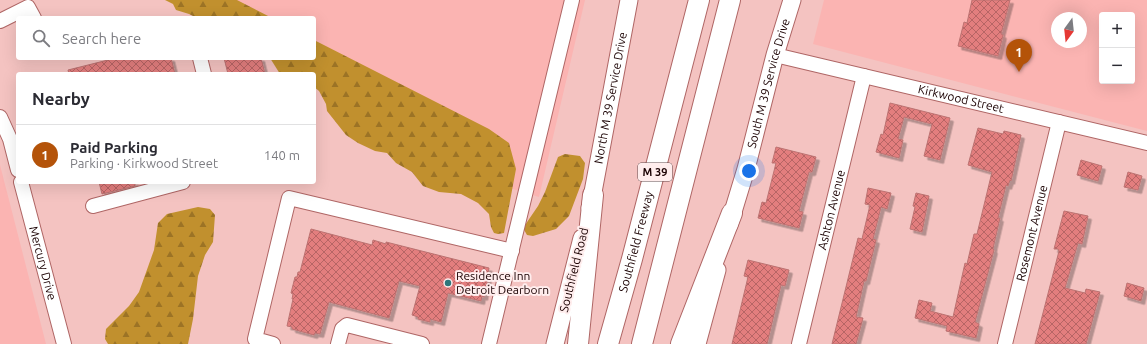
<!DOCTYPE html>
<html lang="en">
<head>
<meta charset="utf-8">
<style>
  body { margin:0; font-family:Ubuntu,sans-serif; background:#f2f2f3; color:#2b2b33 }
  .controls { position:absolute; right:12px; top:12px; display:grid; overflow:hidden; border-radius:4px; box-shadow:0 4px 16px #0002 }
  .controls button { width:36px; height:36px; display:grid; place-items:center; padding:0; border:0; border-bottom:1px solid #e1e1e2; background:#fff; color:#2b2b33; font:20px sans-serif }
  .compass { position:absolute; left:1051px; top:12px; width:36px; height:36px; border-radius:50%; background:#fff; box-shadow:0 4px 16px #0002; rotate:195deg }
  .you { position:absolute; left:749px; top:171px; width:14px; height:14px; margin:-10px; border:3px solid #fff; border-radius:50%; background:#1a73e8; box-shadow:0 0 0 6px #1a73e833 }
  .badge { display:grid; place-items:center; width:26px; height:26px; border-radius:50%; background:#b45309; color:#fff; font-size:13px; font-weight:700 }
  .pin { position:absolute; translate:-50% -33px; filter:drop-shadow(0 1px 2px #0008) }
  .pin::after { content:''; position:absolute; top:21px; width:14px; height:12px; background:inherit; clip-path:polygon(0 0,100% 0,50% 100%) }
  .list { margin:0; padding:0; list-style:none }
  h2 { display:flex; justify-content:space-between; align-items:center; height:52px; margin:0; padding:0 16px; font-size:17px }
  h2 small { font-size:13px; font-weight:400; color:#7c7c81 }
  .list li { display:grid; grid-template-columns:26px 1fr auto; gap:12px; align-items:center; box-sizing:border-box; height:60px; padding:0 16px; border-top:1px solid #e1e1e2 }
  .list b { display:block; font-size:15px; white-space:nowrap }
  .list p { margin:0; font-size:13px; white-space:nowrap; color:#7c7c81 }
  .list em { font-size:13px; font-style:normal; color:#7c7c81 }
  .icon { flex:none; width:22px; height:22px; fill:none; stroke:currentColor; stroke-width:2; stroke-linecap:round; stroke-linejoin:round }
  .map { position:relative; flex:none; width:1147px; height:344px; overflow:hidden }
  .search { position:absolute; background:#fff; box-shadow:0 4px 16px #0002; left:16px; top:16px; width:300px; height:44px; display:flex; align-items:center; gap:10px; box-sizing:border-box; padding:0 14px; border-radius:4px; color:#7c7c81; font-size:15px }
  .panel { position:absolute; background:#fff; box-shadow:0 4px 16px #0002; left:16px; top:72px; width:300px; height:112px; border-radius:4px }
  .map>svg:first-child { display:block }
  .built { fill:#fbb4b2; fill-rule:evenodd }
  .forest { fill:url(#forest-firs) }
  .building { fill:url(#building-cross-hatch); stroke:#bc7271; filter:url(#shadow) }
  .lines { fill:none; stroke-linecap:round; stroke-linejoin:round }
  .minor-casing { stroke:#af6665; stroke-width:16 }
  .major-casing { stroke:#af6665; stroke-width:19 }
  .highway-casing { stroke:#af6665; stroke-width:22 }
  .minor { stroke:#fff; stroke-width:14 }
  .major { stroke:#fff; stroke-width:17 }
  .highway { stroke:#fff; stroke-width:20 }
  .poi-dot { fill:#2d767b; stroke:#ffeded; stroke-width:1.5 }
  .labels { text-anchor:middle; stroke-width:4; stroke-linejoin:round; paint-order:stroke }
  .shield { fill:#ffeded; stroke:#60494a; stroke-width:1 }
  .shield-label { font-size:11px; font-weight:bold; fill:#1c0304 }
  .street-label { font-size:12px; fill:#1c0304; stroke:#ffeded }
  .poi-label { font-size:12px; fill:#1c0304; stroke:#ffeded; text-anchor:start }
</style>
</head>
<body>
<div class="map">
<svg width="1147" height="344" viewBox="0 0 1147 344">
  <defs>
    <pattern id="forest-firs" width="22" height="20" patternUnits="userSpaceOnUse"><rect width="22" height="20" fill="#c1902e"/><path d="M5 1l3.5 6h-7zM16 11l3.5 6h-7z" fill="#9c7325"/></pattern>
    <pattern id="building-cross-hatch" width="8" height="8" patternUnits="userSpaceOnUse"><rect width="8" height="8" fill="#e37e7e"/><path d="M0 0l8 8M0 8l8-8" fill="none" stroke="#b76565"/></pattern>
    <filter id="shadow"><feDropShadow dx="3.5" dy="3.5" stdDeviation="0" flood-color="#0004"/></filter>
  </defs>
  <rect width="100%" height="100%" fill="#f4c3c1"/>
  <path class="built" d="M 213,0 L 585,0 L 539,197 L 503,186 L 314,58 L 314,18 L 241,18 Z
    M 824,0 L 1147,0 L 1147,131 L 813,44 ZM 1102,15 L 1132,15 L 1132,81 L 1102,81 ZM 1057,18 L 1081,18 L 1081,42 L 1057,42 Z
    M 0,165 L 46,344 L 0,344 Z"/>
  <path class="forest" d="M 165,0 L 237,0 L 272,18 L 197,18 L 189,14 L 176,10 L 173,4 Z
    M 314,40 L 489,129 L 509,143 L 516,169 L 504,233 L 498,234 L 494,233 L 491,227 L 489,214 L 478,203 L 461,194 L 439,192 L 423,186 L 412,172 L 396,163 L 387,153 L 375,151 L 358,143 L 346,135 L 327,111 L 326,104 L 319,91 L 314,87 L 314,74 L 280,74 L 270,58 L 314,58 Z
    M 565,154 L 580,156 L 585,163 L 583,179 L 569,216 L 556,229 L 533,236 L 527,235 L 523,228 L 538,206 L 545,192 L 558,157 Z
    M 198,207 L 210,209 L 215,215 L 213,242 L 205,255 L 198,276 L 193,319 L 188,344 L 108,344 L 105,339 L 106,329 L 129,306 L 139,292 L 154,250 L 158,223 L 167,214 Z"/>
  <path class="building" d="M 972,0 L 1010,0 L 1001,34 L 1003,35 L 998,56 L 958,46 L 964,22 L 967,23 Z
    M 116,58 L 171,58 L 175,74 L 69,74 L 68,70 Z
    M 224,58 L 261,58 L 265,74 L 228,74 Z
    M 890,103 L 950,118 L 940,160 L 924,156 L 932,124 L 904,117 L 898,139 L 903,140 L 899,158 L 876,152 L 881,134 L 883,135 Z
    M 978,128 L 1003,134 L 1004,131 L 1021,135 L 1011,181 L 1010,180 L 1008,186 L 1006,185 L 998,218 L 1000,218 L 994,244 L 993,249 L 994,250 L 975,322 L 979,324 L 976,338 L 946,331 L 947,326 L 915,318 L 919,300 L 932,303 L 930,311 L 953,317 L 965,263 L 967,264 L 974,234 L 977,234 L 992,172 L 968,165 Z
    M 776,147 L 816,157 L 812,172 L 809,172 L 799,211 L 803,212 L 799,228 L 758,218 L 762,202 L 766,203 L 776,163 L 772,163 Z
    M 1081,160 L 1102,166 L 1098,181 L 1077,175 Z
    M 1128,172 L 1142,176 L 1138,190 L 1124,187 Z
    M 99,182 L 135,182 L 135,186 L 102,194 Z
    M 868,188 L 891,193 L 887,209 L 881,207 L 873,239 L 876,240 L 866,281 L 864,281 L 856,317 L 863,318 L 856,344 L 832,344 L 858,238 L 862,239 L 870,205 L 865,204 Z
    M 916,193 L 929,196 L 922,232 L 910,229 L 915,207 L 913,206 Z
    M 1064,211 L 1088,216 L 1082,244 L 1078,243 L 1065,288 L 1085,293 L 1086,289 L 1100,292 L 1086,344 L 1035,344 L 1059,251 L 1058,249 L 1054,249 Z
    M 311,229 L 372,245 L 373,240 L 386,244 L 386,242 L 489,268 L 488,273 L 489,273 L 484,297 L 482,296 L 481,301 L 448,293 L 441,322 L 430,319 L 430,322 L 418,319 L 418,317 L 412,315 L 420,286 L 399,281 L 389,318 L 329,302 L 320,334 L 315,333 L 314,335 L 292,329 L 292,327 L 287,326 L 293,299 L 292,299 L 293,294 L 291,293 L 295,277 L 297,277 L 298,272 L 300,272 Z
    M 748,260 L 789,270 L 785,286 L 781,285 L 767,344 L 732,344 L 748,277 L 744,276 Z
    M 1127,283 L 1144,288 L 1141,301 L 1124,296 Z"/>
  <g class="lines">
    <g class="minor-casing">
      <g id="minor">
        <path d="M 0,21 L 28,7 L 34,18"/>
        <path id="s1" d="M 775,55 L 1147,143"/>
        <path d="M 200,58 L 204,74"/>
        <path d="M 0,117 L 10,139 L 18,170"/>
        <path id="s2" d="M 21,182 L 64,344"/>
        <path d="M 93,206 L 183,182"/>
        <path d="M 273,344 L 255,339 L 289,198 L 512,251"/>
        <path d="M 338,344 L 342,329 L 347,325 L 422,344"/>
        <path d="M 489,344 L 572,0"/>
        <path id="s3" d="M 799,344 L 864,76"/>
        <path id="s4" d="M 1005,344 L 1059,122"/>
      </g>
    </g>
    <g class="major-casing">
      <g id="major">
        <path id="s5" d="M 590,208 L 629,0"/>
        <path id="s6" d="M 729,225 L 746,169 L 775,55 L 792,0"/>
        <path d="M 555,344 L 582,238"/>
        <path d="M 697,344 L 717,270"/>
      </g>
    </g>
    <g class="highway-casing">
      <g id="highway">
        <path d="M 578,344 L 593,195"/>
        <path id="s7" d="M 608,344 L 632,259 L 699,0"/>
        <path d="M 642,344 L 730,0"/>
        <path d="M 681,344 L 732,213"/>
      </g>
    </g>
    <use href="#minor" class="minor"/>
    <use href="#major" class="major"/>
    <use href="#highway" class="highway"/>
  </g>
  <circle class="poi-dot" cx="448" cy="283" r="4"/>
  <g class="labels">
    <rect class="shield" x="638" y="163" width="34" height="18" rx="3"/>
    <g class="shield-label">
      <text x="655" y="176">M 39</text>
    </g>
    <g class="street-label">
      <text dy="4" stroke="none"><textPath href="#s6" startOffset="147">South M 39 Service Drive</textPath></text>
      <text dy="4" stroke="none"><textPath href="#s5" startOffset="112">North M 39 Service Drive</textPath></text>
      <text dy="4" stroke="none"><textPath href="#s1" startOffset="191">Kirkwood Street</textPath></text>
      <text dy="4" stroke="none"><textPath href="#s3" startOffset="138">Ashton Avenue</textPath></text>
      <text dy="4" stroke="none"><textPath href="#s4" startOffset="114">Rosemont Avenue</textPath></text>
      <text dy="4" stroke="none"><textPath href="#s7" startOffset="106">Southfield Freeway</textPath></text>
      <text dy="4" stroke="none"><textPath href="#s2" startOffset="84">Mercury Drive</textPath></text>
      <text transform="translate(574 270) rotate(-76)" y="4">Southfield Road</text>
    </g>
    <g class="poi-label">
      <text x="456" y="280">Residence Inn<tspan x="456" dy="14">Detroit Dearborn</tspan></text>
    </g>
  </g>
</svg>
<div class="controls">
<button>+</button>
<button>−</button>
</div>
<svg class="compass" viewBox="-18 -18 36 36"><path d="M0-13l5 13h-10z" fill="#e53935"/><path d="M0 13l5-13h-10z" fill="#7c7c81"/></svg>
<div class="you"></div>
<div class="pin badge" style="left:1019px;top:72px">1</div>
<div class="search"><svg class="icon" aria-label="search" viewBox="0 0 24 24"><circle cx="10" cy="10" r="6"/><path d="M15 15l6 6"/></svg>Search here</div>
<section class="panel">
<h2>Nearby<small></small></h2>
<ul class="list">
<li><span class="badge">1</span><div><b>Paid Parking</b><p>Parking · Kirkwood Street</p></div><em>140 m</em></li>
</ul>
</section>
</div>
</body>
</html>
